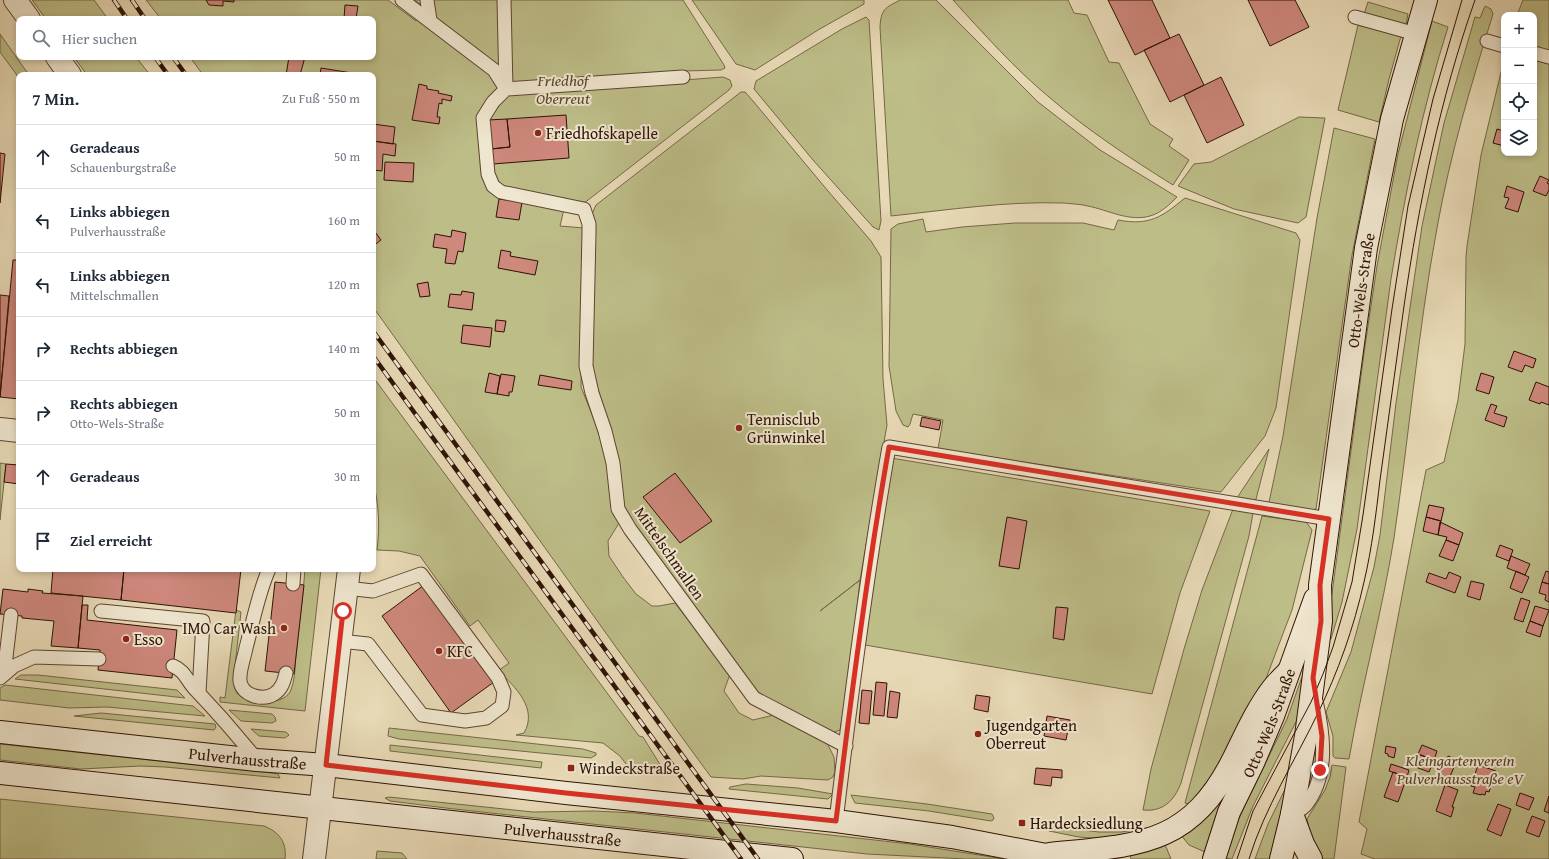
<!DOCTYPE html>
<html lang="de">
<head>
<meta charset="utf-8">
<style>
  body { margin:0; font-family:"Gentium Book Plus",serif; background:#f6f6f7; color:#1f2937 }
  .controls { position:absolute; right:12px; top:12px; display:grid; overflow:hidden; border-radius:8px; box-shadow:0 2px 6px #0003 }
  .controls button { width:36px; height:36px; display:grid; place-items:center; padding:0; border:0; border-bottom:1px solid #e0e1e3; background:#fff; color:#1f2937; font:20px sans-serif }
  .stop { position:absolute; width:12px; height:12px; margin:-9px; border:3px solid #d93025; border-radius:50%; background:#fff }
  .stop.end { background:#d93025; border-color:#fff; box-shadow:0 1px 4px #0008 }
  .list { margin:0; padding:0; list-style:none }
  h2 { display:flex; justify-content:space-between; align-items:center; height:52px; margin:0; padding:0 16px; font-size:17px }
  h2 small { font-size:13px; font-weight:400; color:#747a83 }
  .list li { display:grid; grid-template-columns:26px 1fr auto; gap:12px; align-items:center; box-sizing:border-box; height:64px; padding:0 16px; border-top:1px solid #e0e1e3 }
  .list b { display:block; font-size:15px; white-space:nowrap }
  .list p { margin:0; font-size:13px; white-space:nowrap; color:#747a83 }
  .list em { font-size:13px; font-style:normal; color:#747a83 }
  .icon { flex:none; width:22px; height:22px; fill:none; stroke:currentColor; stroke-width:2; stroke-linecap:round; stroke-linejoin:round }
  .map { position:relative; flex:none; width:1549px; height:859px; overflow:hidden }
  .search { position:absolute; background:#fff; box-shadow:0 2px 6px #0003; left:16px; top:16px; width:360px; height:44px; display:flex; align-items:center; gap:10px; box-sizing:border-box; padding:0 14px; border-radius:8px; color:#747a83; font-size:15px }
  .panel { position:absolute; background:#fff; box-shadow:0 2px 6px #0003; left:16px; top:72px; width:360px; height:500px; border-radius:8px }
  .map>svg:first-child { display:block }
  .green { fill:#bdbd88; stroke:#766846 }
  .building { fill:#ce887c; stroke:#2f1205 }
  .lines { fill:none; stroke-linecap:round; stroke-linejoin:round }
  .lane-casing { stroke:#5d4431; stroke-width:15 }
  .street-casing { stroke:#5d4431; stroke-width:24 }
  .secondary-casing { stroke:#2f1205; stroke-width:24 }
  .lane { stroke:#efe6cf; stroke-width:13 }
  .street { stroke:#efe6cf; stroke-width:22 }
  .secondary { stroke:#efe6cf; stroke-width:22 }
  .tram { stroke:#2f1205; stroke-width:1 }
  .rail-casing { stroke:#2f1205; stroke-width:4.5 }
  .rail { stroke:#efe6cf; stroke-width:3; stroke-dasharray:9; stroke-linecap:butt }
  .route { stroke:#d93025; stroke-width:5 }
  .poi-dot { fill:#8f2418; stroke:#efe6cf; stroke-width:1.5 }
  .labels { text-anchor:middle; stroke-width:4; stroke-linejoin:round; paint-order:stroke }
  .park-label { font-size:16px; font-style:italic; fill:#5a452c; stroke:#efe6cf }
  .poi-label { font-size:16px; fill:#2f1205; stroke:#efe6cf; text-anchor:start }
  .street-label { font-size:16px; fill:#2f1205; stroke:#efe6cf }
</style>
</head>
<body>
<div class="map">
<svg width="1549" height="859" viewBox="0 0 1549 859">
  <rect width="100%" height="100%" fill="#e7d9b5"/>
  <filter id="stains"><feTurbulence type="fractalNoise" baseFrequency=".005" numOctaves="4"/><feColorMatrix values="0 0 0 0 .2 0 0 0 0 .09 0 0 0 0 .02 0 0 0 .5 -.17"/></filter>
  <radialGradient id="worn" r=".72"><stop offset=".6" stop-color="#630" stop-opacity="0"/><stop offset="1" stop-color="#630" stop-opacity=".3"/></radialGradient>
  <path class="green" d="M 32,0 L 94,0 L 108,19 L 46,19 Z
    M 146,0 L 388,0 L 416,21 L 420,4 L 414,0 L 683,0 L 724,65 L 725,68 L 721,70 L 684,71 L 684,80 L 723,77 L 730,80 L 732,86 L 729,90 L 583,204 L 566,201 L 560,226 L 584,228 L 581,387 L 598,429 L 608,468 L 612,504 L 619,523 L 608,541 L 609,556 L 623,577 L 636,594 L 652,606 L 659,606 L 675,603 L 730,674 L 724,691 L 739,713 L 753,720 L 774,715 L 827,743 L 834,757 L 835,772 L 833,777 L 828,780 L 761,776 L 743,779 L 711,777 L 618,650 L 373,307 L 373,75 L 203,75 L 190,57 L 373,57 L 373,19 L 161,19 Z
    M 692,0 L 864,0 L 864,4 L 818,30 L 755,70 L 736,64 Z
    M 900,0 L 936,0 L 1038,102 L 1100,150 L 1177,197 C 1169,205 1161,213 1150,216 C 1129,222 1108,210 1088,206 C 1080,204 1072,204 1064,203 C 1006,201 948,210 891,216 L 880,27 C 881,9 885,8 900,0 Z
    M 953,0 L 1068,0 L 1074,13 L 1087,15 L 1109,62 L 1119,63 L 1150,124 L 1173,139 L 1169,146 L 1189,160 L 1173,185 C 1130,158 1087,130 1049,97 C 1015,69 983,33 953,0 Z
    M 1523,0 L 1549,0 L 1549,55 L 1534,51 L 1534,15 L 1517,15 Z
    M 1368,2 L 1408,14 L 1406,25 L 1364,14 Z
    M 1485,6 L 1491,9 L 1493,14 C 1471,85 1450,155 1437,228 C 1418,331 1409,435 1394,538 C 1382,612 1362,685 1349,759 L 1335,758 L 1333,756 L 1333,736 L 1326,712 L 1351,652 L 1374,567 L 1380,535 L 1396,403 L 1422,226 L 1444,123 L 1475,17 L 1480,18 Z
    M 866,17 L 869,20 L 881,221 L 879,230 L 873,227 L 813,160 L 754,89 L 756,81 L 842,29 Z
    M 1432,21 L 1448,27 C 1422,109 1405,194 1391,279 L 1357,529 L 1342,602 L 1331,639 L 1325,646 L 1365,346 L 1377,266 L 1398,154 Z
    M 1358,25 L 1401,36 L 1389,79 L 1379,122 L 1338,110 Z
    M 0,34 L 29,75 L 19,75 L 19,78 L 0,52 Z
    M 74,57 L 136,57 L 150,75 L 87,75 Z
    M 1504,60 L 1504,153 L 1534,153 L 1534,60 L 1549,64 L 1549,859 L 1375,859 L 1361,854 L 1367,829 L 1359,822 L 1426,470 L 1444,462 L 1458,400 L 1465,344 L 1466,257 L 1467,246 L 1481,155 Z
    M 741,92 L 745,92 L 753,101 L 828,191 L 871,241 L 881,257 L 883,379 L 887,425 L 860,580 L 820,611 L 860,580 C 855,630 849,680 840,730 L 832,733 L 757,694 L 632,527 L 624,508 L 611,430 L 594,377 L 591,350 L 592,214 L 596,205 Z
    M 1299,117 L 1325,118 L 1306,217 L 1298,223 L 1234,209 L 1178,186 L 1194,164 L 1211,162 Z
    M 1334,128 L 1375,139 L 1352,255 L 1316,509 L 1310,512 L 1268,507 L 1283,436 L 1317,218 Z
    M 1185,198 L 1296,233 L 1300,240 L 1276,408 L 1265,436 L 1221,492 L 938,449 L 943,420 L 913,414 L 910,424 L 908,427 L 903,425 L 896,411 L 889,366 L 891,229 L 898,224 L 923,219 L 926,232 L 962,227 L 1015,223 L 1083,223 L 1114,230 L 1118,220 C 1149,226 1162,217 1185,198 Z
    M 373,377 L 639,736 L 643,737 L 666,774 L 629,768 L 620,756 L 603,743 L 516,735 L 524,733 C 538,709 516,687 498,671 L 509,663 L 478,620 L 470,626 L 420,556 L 399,551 L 377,550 C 380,527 379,504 373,481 Z
    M 1269,449 L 1255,503 L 1237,498 Z
    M 891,458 L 1210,511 L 1180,593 L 1152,694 L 865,645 Z
    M 0,463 L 6,464 L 0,520 Z
    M 1233,509 L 1253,513 L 1249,536 L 1181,783 C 1174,801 1163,812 1143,810 L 1151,769 L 1184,649 L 1202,590 Z
    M 1262,516 L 1306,522 L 1312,530 L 1292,610 L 1262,689 L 1194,806 L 1185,803 Z
    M 305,569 L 321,569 L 305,711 L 220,702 L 220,697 L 225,698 L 236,610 L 241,612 L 234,675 C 234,681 234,688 237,693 C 246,705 282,706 290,692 C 295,682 295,666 296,655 C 299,626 303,598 305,569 Z
    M 1305,673 L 1301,712 L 1253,806 L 1232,859 L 1225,858 L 1236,825 L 1247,801 L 1287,719 L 1303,674 Z
    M 21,675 L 38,675 L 177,690 L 185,698 L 15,679 Z
    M 5,685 L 193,706 L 205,716 L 107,707 L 69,708 L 0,700 L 0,688 Z
    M 229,710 L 272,714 L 275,717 L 276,721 L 272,723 L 241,721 Z
    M 101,713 L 215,724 L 216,727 L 214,730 L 74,716 Z
    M 389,728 L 583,749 L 596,753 L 596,755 L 591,758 L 399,739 L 388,736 Z
    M 251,729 L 286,732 L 289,735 L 285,738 L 259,736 Z
    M 0,744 L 272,773 L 278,774 L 280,778 L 165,767 L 140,766 L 81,769 L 0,760 Z
    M 390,745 L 542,762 L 541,768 L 390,751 Z
    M 1332,765 L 1346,767 L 1334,859 L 1321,859 L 1310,834 L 1307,819 L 1325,790 L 1330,777 Z
    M 1289,781 L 1272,859 L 1255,859 L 1268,824 Z
    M 746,784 L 798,788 L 833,794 L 828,799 L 729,789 L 730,787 Z
    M 851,795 L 927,804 L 992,814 L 994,818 L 993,820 L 991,821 L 929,811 L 855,803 Z
    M 389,797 L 533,812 L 594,811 L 635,813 L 910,844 L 1004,859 L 966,859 L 867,854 L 454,809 L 390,801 L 385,798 Z
    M 0,799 L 264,826 C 279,832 287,842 285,859 L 0,859 Z
    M 1219,803 L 1220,806 L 1205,852 L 1189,845 L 1180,834 Z
    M 1049,826 L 1099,832 L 1121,832 L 1153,827 L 1114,840 L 1079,837 L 1049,831 Z
    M 1164,842 L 1171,859 L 1131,859 L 1130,854 Z
    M 377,851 L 402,853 L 407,859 L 376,859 Z"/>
  <path class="building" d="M 206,0 L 234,0 L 234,2 L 223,1 L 223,6 L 209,5 Z
    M 1108,0 L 1152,0 L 1170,38 L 1135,55 Z
    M 1248,0 L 1295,0 L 1309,27 L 1270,46 Z
    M 345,5 L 358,6 L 356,19 L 359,19 L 344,19 Z
    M 1179,34 L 1204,85 L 1170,102 L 1144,50 Z
    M 289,57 L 305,57 L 300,75 L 286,75 Z
    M 321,68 L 352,73 L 351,75 L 320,75 Z
    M 1221,77 L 1244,125 L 1207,143 L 1184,95 Z
    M 419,84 L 427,86 L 427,89 L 439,91 L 438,93 L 452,96 L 451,101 L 442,99 L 442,104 L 439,103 L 437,117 L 440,117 L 439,124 L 412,120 Z
    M 566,115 L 569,158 L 493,164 L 491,149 L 510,147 L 507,119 Z
    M 507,119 L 510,147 L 491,149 L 488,120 Z
    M 373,124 L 395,127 L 393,144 L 373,141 Z
    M 1497,129 L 1504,131 L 1504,146 L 1493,143 Z
    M 373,141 L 396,144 L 395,156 L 383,154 L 382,171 L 373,170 Z
    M 0,153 L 5,154 L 0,203 Z
    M 385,162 L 414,163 L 413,182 L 384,180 Z
    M 1540,176 L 1549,180 L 1547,183 L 1549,184 L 1549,190 L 1546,196 L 1533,191 Z
    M 1507,186 L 1524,192 L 1518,212 L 1505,208 L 1509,198 L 1504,197 Z
    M 499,199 L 522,202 L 519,220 L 496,217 Z
    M 373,229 L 381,240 L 373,246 Z
    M 452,230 L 466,233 L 463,252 L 458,251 L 455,264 L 445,263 L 447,249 L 433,247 L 435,234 L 451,237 Z
    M 501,250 L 511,252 L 510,256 L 538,261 L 535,275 L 498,268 Z
    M 13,260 L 19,260 L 19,399 L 0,397 Z
    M 428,282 L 430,296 L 420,297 L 417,284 Z
    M 462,291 L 474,293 L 472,310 L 448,307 L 450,294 L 461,295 Z
    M 0,295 L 9,296 L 0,397 Z
    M 496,320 L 506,321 L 504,332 L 495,331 Z
    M 463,325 L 492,328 L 490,347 L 461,343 Z
    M 1514,351 L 1536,359 L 1533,368 L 1525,365 L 1522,372 L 1508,367 Z
    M 489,373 L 500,376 L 497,394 L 485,392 Z
    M 1481,373 L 1494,377 L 1489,394 L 1476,390 Z
    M 501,374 L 515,376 L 512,392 L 509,392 L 509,396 L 497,394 Z
    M 540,375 L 572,381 L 571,390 L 538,385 Z
    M 1536,382 L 1549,387 L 1549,405 L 1541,402 L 1540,404 L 1529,400 Z
    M 1491,404 L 1497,406 L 1494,413 L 1507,417 L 1504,427 L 1485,420 Z
    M 922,417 L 941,421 L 939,430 L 920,426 Z
    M 6,464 L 19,465 L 19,484 L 4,482 Z
    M 675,473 L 712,521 L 680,543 L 643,497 Z
    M 1429,505 L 1444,508 L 1441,521 L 1426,517 Z
    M 1007,517 L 1027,521 L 1019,569 L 999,566 Z
    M 1426,517 L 1441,521 L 1438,535 L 1423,531 Z
    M 1440,522 L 1463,533 L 1459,545 L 1446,540 L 1447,537 L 1438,535 Z
    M 1446,540 L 1459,545 L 1453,561 L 1439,556 Z
    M 1500,545 L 1513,550 L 1509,561 L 1496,556 Z
    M 1511,556 L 1530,564 L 1525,575 L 1507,568 Z
    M 53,569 L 124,569 L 121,600 L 51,593 Z
    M 124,569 L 241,569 L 236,613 L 121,600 Z
    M 1516,571 L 1529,577 L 1522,593 L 1510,588 Z
    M 1546,571 L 1549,572 L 1549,584 L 1542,582 Z
    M 1449,572 L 1461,577 L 1455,593 L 1426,582 L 1429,573 L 1446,579 Z
    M 1471,581 L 1484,584 L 1480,600 L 1467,596 Z
    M 275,582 L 304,585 L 294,674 L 265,671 Z
    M 1542,582 L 1549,584 L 1549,602 L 1545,600 L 1546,595 L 1539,593 Z
    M 424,585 L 494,682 L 451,713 L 382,616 Z
    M 3,589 L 28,592 L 28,589 L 43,591 L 42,593 L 83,596 L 78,648 L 51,646 L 54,621 L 22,618 L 22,616 L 0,614 Z
    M 1521,598 L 1530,601 L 1523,622 L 1514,619 Z
    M 82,605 L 88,605 L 87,620 L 177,630 L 172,678 L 98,670 L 100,650 L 78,648 Z
    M 1535,606 L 1549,610 L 1543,626 L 1530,621 Z
    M 1056,607 L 1068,608 L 1064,640 L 1053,638 Z
    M 1530,621 L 1543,626 L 1540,637 L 1526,632 Z
    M 876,682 L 887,683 L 884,716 L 873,715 Z
    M 862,690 L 872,691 L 869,724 L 859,723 Z
    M 890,691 L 900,693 L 897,718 L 887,717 Z
    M 976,695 L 990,697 L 988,712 L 974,709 Z
    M 1047,716 L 1070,720 L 1066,740 L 1044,736 Z
    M 1422,745 L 1437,751 L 1434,760 L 1418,754 Z
    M 1386,746 L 1396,748 L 1394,758 L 1388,756 L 1388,754 L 1385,753 Z
    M 1418,754 L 1434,760 L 1429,772 L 1413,766 Z
    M 1448,756 L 1457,760 L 1449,779 L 1442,776 L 1440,781 L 1435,778 L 1438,770 L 1442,771 Z
    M 1391,764 L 1409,770 L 1407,777 L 1389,771 Z
    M 1478,765 L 1496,771 L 1489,792 L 1486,791 L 1485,795 L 1481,794 L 1481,795 L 1473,793 L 1475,787 L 1471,786 Z
    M 1036,768 L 1062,770 L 1062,778 L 1052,777 L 1051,786 L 1034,784 Z
    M 1393,772 L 1407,777 L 1398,802 L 1384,797 Z
    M 1445,785 L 1458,790 L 1452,807 L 1454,807 L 1451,817 L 1436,811 Z
    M 1520,793 L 1534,798 L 1529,810 L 1516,805 Z
    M 1549,796 L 1549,813 L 1544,811 Z
    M 1498,804 L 1511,809 L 1501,836 L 1487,830 Z
    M 1532,816 L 1545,821 L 1539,837 L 1526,832 Z"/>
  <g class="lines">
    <g class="lane-casing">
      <path id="lane" d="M 402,0 L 494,70 L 506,89 L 683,77
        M 427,0 L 430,20
        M 504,0 L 506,89 L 493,102 L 483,118 L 488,174 L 493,186 L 501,192 L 584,209 L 589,224 L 589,233 L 586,366 L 592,393 L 605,431 L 613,463 L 618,509 L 630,529 L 754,698 L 846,746
        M 1355,17 L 1416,34
        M 1487,41 L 1504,46
        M 1534,53 L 1549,57
        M 269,569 C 258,594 253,622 246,648 C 244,659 239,670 240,681 C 242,696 263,701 274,694 C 282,689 284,681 286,673
        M 293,584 L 294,569
        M 101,611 L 203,621 L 199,693
        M 340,641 L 368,644 L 422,715 L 465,721 L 486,718 L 502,706 L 504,692 L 498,678 L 421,574 L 373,591 L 346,588
        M 173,666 C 185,671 186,679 194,688 C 216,711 237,735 257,760
        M 4,674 L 11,615
        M 0,678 L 14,666 L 34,657 L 99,659
        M 1292,814 C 1297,812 1302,809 1305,806 C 1329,777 1324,735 1316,701
        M 836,821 C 851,696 867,571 889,447 L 1329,519"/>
    </g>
    <g class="street-casing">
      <path id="street" d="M 15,0 L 29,19
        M 57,57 L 70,75
        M 0,429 L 19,431
        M 314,859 L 349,569"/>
    </g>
    <g class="secondary-casing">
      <g id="secondary">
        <path id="s1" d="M 0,732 L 257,760 L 326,765 L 566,793 L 836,821 L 952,837 L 1067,859"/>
        <path id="s2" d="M 0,773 L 792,859"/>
        <path d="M 1292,814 L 1303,844 L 1311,859"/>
        <path d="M 1050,854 C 1137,845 1189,847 1233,760 C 1245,736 1256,710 1273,688 C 1277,683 1282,678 1287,673"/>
        <path id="s3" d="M 1214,859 L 1229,812 L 1253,763 L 1273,716 L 1315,599"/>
        <path id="s4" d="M 1281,859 L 1292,814 L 1306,736 L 1321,621 L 1320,585 L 1366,248 L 1392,119 L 1426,0"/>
      </g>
    </g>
    <use href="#lane" class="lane"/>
    <use href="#street" class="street"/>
    <use href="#secondary" class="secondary"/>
    <path class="tram" d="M 1237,859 L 1253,811 L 1311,702 L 1323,674 L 1333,647 L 1352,582 L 1363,515 L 1392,309 L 1408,206 L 1433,99 L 1462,0
      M 1249,859 C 1265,807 1295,761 1318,713 C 1338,672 1354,627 1364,582 C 1372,548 1376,514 1380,480 C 1388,422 1396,364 1404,306 C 1419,202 1440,99 1475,0"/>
    <g class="rail-casing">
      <path id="rail" d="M 114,0 L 127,19
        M 132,0 L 145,19
        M 155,57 L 168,75
        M 173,57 L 186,75
        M 373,331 L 758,859
        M 373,356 L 741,859"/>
    </g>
    <use href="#rail" class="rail"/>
  </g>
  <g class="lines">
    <path class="route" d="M 343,611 L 326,765 L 566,793 L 836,821 C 851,696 867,571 889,447 L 1329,519 L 1320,585 L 1321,621 L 1313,678 L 1322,736 L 1320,770"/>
  </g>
  <g class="poi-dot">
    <circle cx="538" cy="133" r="4"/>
    <circle cx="739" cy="428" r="4"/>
    <circle cx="284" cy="628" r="4"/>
    <circle cx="126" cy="639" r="4"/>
    <circle cx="439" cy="651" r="4"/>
    <circle cx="978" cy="734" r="4"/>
    <rect x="567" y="764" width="8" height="8" rx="2"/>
    <rect x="1018" y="819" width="8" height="8" rx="2"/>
  </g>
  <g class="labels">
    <g class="park-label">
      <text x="563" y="86">Friedhof<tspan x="563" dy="18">Oberreut</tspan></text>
      <text x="1460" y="766">Kleingartenverein<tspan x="1460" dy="18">Pulverhausstraße eV</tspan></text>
    </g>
    <g class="poi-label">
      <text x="546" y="139">Friedhofskapelle</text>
      <text x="747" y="425">Tennisclub<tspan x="747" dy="18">Grünwinkel</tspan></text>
      <text x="276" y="634" text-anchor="end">IMO Car Wash</text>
      <text x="134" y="645">Esso</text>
      <text x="447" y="657">KFC</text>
      <text x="986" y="731">Jugendgarten<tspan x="986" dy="18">Oberreut</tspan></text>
      <text x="579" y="774">Windeckstraße</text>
      <text x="1030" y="829">Hardecksiedlung</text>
    </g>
    <g class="street-label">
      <text dy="6" stroke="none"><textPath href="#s4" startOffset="575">Otto-Wels-Straße</textPath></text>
      <text transform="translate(670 553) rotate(55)" y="6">Mittelschmallen</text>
      <text dy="6" stroke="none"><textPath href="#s3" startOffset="147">Otto-Wels-Straße</textPath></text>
      <text dy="6" stroke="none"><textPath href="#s1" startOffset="249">Pulverhausstraße</textPath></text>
      <text dy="6" stroke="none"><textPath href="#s2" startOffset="566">Pulverhausstraße</textPath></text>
    </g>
  </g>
  <rect width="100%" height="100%" filter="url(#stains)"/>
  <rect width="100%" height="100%" fill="url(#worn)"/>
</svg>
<div class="controls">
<button>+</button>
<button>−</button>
<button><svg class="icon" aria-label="locate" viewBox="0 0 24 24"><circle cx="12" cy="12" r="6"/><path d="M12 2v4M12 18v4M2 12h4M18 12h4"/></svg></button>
<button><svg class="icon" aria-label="layers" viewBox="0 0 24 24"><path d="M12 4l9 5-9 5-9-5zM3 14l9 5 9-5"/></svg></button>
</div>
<div class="stop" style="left:343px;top:611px"></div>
<div class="stop end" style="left:1320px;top:770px"></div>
<div class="search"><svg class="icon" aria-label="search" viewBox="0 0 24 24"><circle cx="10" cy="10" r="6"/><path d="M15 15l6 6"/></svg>Hier suchen</div>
<section class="panel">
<h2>7 Min.<small>Zu Fuß · 550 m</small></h2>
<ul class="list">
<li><svg class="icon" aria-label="ahead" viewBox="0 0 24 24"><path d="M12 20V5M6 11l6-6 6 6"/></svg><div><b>Geradeaus</b><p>Schauenburgstraße</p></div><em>50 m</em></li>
<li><svg class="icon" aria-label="left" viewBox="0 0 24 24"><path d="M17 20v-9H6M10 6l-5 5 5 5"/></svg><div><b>Links abbiegen</b><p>Pulverhausstraße</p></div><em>160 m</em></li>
<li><svg class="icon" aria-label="left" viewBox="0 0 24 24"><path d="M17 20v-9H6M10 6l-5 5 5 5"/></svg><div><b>Links abbiegen</b><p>Mittelschmallen</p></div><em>120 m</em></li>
<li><svg class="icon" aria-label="right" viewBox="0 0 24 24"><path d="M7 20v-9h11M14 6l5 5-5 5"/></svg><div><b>Rechts abbiegen</b></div><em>140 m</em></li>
<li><svg class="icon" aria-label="right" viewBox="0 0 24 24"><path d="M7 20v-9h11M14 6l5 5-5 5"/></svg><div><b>Rechts abbiegen</b><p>Otto-Wels-Straße</p></div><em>50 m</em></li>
<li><svg class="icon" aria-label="ahead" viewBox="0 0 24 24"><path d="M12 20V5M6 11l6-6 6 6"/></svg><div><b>Geradeaus</b></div><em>30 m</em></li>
<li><svg class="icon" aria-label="arrive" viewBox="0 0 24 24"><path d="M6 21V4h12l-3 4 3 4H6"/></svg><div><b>Ziel erreicht</b></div></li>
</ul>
</section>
</div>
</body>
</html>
